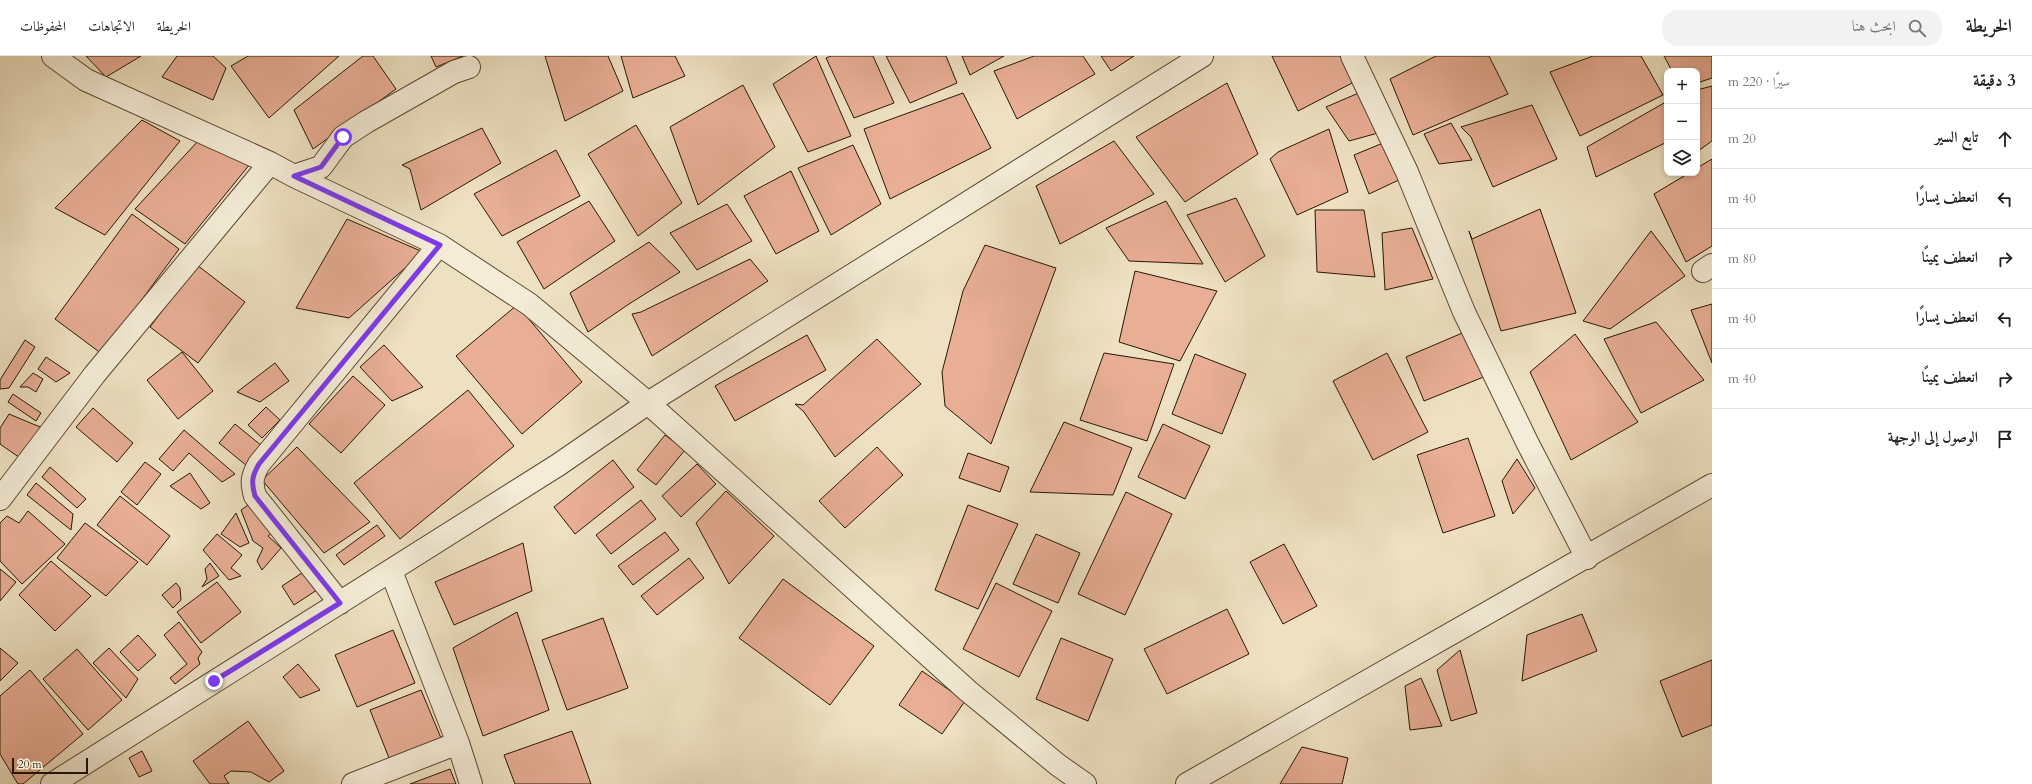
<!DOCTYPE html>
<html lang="ar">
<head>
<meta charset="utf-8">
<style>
  body { margin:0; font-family:Cardo,Amiri,serif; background:#f2f2f2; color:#222; direction:rtl }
  .controls { position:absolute; right:12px; top:12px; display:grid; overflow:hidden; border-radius:8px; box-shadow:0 2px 6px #0003 }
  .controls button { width:36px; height:36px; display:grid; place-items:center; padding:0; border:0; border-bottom:1px solid #e0e0e0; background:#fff; color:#222; font:20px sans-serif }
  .scale { position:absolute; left:12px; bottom:10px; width:76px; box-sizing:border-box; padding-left:4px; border:2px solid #281801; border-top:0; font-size:11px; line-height:14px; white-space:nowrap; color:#281801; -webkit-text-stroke:3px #f4ecd7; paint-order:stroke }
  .stop { position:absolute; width:12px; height:12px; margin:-9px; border:3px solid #7c3aed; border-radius:50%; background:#fff }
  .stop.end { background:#7c3aed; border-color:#fff; box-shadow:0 1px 4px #0008 }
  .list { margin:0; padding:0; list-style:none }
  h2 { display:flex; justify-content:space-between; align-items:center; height:52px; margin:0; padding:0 16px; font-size:17px }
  h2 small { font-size:13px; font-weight:400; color:#767676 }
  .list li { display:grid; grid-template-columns:26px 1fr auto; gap:12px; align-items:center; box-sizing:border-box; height:60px; padding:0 16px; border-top:1px solid #e0e0e0 }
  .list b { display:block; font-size:15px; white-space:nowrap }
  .list em { font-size:13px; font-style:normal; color:#767676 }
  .icon { flex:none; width:22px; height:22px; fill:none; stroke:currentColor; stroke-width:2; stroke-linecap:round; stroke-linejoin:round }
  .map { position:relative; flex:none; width:1712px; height:728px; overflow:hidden; direction:ltr }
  header { display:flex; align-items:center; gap:24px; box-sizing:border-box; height:56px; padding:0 20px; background:#fff; border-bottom:1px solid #e0e0e0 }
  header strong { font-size:19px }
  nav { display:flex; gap:22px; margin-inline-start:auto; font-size:14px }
  .search { width:280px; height:36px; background:#f2f2f2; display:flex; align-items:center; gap:10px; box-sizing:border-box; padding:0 14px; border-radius:16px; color:#767676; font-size:15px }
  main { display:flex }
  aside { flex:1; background:#fff }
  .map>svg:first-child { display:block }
  .building { fill:#e8ae96; stroke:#281801 }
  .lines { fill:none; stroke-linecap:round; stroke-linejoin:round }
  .minor-casing { stroke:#5a4a31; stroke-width:24 }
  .minor { stroke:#f4ecd7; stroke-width:22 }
  .route { stroke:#7c3aed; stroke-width:5 }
</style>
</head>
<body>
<header>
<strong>الخريطة</strong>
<div class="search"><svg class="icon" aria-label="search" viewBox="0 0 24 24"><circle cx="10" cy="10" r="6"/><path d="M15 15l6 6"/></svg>ابحث هنا</div>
<nav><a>الخريطة</a><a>الاتجاهات</a><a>المحفوظات</a></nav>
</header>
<main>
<aside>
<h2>3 دقيقة<small>سيرًا · 220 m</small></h2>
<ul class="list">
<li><svg class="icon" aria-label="ahead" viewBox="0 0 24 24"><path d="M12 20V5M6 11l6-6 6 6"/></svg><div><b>تابع السير</b></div><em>20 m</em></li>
<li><svg class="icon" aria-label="left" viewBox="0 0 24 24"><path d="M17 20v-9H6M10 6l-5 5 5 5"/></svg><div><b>انعطف يسارًا</b></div><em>40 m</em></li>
<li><svg class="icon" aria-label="right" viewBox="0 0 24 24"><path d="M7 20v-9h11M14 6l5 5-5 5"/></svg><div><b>انعطف يمينًا</b></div><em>80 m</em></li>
<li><svg class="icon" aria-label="left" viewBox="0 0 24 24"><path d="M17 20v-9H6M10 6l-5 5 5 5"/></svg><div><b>انعطف يسارًا</b></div><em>40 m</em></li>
<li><svg class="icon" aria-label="right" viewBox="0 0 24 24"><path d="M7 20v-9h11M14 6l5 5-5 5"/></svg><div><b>انعطف يمينًا</b></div><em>40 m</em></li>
<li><svg class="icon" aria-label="arrive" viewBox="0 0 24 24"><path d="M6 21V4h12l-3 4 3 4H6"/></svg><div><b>الوصول إلى الوجهة</b></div></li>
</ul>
</aside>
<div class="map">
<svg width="1712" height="728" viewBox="0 0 1712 728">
  <rect width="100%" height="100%" fill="#eee1c2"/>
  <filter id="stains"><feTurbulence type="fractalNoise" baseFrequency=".005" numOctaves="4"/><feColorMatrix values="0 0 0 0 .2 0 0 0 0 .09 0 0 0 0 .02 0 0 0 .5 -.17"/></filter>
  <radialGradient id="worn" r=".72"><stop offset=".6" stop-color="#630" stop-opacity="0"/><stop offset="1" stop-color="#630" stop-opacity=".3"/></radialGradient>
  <path class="building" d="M 86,0 L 141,0 L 106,21 Z
    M 177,0 L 213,0 L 226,12 L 213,44 L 162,21 Z
    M 248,0 L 339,0 L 269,62 L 231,10 Z
    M 363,0 L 373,0 L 396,33 L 313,93 L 294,54 Z
    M 431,0 L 463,0 L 436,11 Z
    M 545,0 L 608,0 L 623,35 L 565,65 Z
    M 621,0 L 675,0 L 685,20 L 633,42 Z
    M 816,0 L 851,80 L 808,96 L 773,28 Z
    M 831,0 L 873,0 L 894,47 L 854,62 L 826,2 Z
    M 886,0 L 946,0 L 957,27 L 910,47 Z
    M 962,0 L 1004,0 L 970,19 Z
    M 1034,0 L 1083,0 L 1095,18 L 1017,63 L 994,15 Z
    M 1101,0 L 1134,0 L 1111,15 Z
    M 1272,0 L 1344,0 L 1358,24 L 1298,55 Z
    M 1436,0 L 1489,0 L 1508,38 L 1413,79 L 1390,23 Z
    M 1593,0 L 1641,0 L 1663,39 L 1580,80 L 1550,16 Z
    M 1664,0 L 1712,0 L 1712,22 L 1697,27 L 1697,15 L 1672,15 Z
    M 1227,27 L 1258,98 L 1185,146 L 1136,81 Z
    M 743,29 L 775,91 L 698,149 L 670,71 Z
    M 1712,30 L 1712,85 L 1698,95 L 1697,34 Z
    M 1361,36 L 1378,77 L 1349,85 L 1326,51 Z
    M 963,37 L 991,92 L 890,143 L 864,73 Z
    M 1664,47 L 1667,51 L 1667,86 L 1596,121 L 1587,91 Z
    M 1532,49 L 1557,103 L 1493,131 L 1471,81 L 1461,71 Z
    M 142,64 L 180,85 L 105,179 L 55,152 Z
    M 1451,67 L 1472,104 L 1439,108 L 1424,78 Z
    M 636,69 L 682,147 L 638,180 L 588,98 Z
    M 482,72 L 501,107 L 421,154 L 410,113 L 402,109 Z
    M 1329,73 L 1348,136 L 1297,159 L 1270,103 L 1278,96 Z
    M 199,84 L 250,108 L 185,188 L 135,153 Z
    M 1114,85 L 1154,138 L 1060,188 L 1036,130 Z
    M 1383,87 L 1403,122 L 1369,138 L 1354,99 Z
    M 853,89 L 881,148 L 831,179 L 798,112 Z
    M 556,94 L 580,140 L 502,180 L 474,138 Z
    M 1712,103 L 1712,190 L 1686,206 L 1654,138 L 1689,117 L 1697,117 L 1697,112 Z
    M 791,115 L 819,175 L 776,198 L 744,140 Z
    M 1236,142 L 1265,200 L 1225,226 L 1187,159 Z
    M 589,145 L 615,185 L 544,233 L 517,186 Z
    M 1166,145 L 1203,208 L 1129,205 L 1106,172 Z
    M 727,148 L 752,185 L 697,214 L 670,177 Z
    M 1540,153 L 1576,257 L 1501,275 L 1469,175 L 1472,183 Z
    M 1315,154 L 1364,154 L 1375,221 L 1317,216 Z
    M 132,158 L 179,193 L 102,298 L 55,263 Z
    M 347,163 L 423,196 L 349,262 L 296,252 Z
    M 1412,172 L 1433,223 L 1385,234 L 1382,177 Z
    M 1651,175 L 1685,220 L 1610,273 L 1583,265 Z
    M 649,186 L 680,216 L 629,248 L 588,276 L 570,237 Z
    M 985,189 L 1056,212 L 991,388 L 945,350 L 942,316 L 963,235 Z
    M 750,203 L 768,225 L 652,300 L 632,258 L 641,256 Z
    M 197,209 L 245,246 L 198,307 L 150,271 Z
    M 1135,215 L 1217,235 L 1180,305 L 1119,286 Z
    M 1712,248 L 1712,307 L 1691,254 Z
    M 517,249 L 582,326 L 522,378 L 456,300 Z
    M 1656,266 L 1704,324 L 1641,357 L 1604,283 Z
    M 1467,275 L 1486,320 L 1424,345 L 1406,301 Z
    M 1575,278 L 1638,366 L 1571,404 L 1530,316 Z
    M 807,279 L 826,314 L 735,365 L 715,330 Z
    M 877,283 L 921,328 L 835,401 L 804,356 L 795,348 L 803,349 Z
    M 25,284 L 35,291 L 9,332 L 0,333 L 0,324 Z
    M 384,289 L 423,331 L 392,345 L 360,311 Z
    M 182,296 L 213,335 L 178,363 L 147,324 Z
    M 1104,297 L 1174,308 L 1147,385 L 1080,364 Z
    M 1387,297 L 1428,376 L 1373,404 L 1333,325 Z
    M 1195,298 L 1246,318 L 1222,378 L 1172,358 Z
    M 46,301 L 70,317 L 56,326 L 38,313 Z
    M 275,307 L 289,325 L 260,346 L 237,336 Z
    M 33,317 L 43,323 L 36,336 L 28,331 L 20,331 Z
    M 353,320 L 385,349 L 341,397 L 309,368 Z
    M 468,334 L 514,390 L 400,483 L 354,427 Z
    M 13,338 L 41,357 L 36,365 L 8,346 Z
    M 266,351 L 280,364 L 262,382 L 248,369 Z
    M 93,352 L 133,387 L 117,406 L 76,371 Z
    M 9,358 L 45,373 L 23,404 L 0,388 L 0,372 Z
    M 1064,366 L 1132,392 L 1113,439 L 1030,436 Z
    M 235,368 L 262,390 L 247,410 L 219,387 Z
    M 1163,368 L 1210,390 L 1185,443 L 1138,421 Z
    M 184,374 L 235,418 L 222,426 L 189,397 L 173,415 L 159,403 Z
    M 665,379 L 685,394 L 656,429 L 637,414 Z
    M 1468,382 L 1495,460 L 1443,477 L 1417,399 Z
    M 297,391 L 370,466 L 324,497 L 262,424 Z
    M 877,391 L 903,419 L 845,472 L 819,445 Z
    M 968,397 L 1009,411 L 1000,436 L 959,422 Z
    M 1517,403 L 1535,432 L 1513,458 L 1502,425 Z
    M 613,404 L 634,431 L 575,478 L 554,451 Z
    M 145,406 L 161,418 L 137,449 L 121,436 Z
    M 697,408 L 716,428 L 681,461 L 662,440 Z
    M 50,411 L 86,443 L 77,452 L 42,421 Z
    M 190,417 L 210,447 L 201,453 L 170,430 Z
    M 36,427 L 73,458 L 71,474 L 27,439 Z
    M 726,435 L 774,480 L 729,528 L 696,467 Z
    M 1126,436 L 1172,458 L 1125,559 L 1078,538 Z
    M 120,440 L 170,480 L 147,509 L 97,469 Z
    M 641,444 L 656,463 L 611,498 L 596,479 Z
    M 251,447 L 277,473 L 268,480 L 281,492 L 262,514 L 257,505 L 263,492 L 253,485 L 241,454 Z
    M 968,449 L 1018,468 L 978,553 L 935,534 Z
    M 28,455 L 65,488 L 22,528 L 0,505 L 0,467 L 7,460 L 19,467 Z
    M 236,457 L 249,487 L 240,491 L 221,478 Z
    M 85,467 L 138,506 L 106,540 L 57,502 Z
    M 377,469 L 385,480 L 344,509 L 336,499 Z
    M 665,476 L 679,494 L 633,529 L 618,510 Z
    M 217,478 L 242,499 L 231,512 L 241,520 L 229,524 L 203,494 Z
    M 1036,478 L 1080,497 L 1058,547 L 1013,528 Z
    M 523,487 L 532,535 L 454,569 L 435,526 Z
    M 1284,488 L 1317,550 L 1283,568 L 1250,506 Z
    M 689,502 L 704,522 L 657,559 L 641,540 Z
    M 51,505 L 91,540 L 55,575 L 19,539 Z
    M 210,507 L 219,520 L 202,531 L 207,523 L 205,513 Z
    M 0,513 L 16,526 L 0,545 Z
    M 308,513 L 320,532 L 294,549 L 282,530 Z
    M 783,523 L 874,590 L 830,649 L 739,582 Z
    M 217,526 L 241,556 L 201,587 L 177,556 Z
    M 176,527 L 180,532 L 181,544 L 173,552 L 162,539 Z
    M 996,527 L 1052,555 L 1019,621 L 963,593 Z
    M 1227,553 L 1249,598 L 1167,638 L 1144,593 Z
    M 517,556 L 549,654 L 483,680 L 453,592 Z
    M 1582,558 L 1597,595 L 1522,625 L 1527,579 Z
    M 603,562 L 628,632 L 567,654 L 542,584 Z
    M 179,566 L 202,596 L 198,602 L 200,608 L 175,628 L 170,622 L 187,608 L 164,579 Z
    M 393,574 L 415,627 L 357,651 L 335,599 Z
    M 138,579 L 156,599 L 138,615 L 120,596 Z
    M 1061,582 L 1113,603 L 1088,665 L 1036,643 Z
    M 0,592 L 18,607 L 0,625 Z
    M 109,592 L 138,623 L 126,642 L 93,607 Z
    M 77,593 L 122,644 L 88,674 L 43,623 Z
    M 1460,594 L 1477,657 L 1451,665 L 1437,614 Z
    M 1712,604 L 1712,669 L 1682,681 L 1660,625 Z
    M 298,608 L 320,634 L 300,642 L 283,621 Z
    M 30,614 L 83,678 L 23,728 L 18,728 L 0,698 L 0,640 Z
    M 922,615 L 965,645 L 942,678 L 899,649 Z
    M 1421,622 L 1442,670 L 1410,674 L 1405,630 Z
    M 421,634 L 441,682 L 389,702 L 370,654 Z
    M 248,665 L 284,715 L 269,726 L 251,716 L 231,715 L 224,720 L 229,728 L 210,728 L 193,705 Z
    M 572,675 L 591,728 L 515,728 L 504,699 Z
    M 1302,691 L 1348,702 L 1342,728 L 1280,728 Z
    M 142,695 L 152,715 L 139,721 L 129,702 Z
    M 450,713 L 456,728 L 410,728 Z"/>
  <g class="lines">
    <g class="minor-casing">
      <path id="minor" d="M 53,0 L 86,24 L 270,107 L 294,120 L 439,189 L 529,248 L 648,347 L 968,635 L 1058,709 L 1085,728
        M 1352,0 L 1407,116 L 1464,256 L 1527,386 L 1587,502
        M 294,120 L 321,111 L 343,81 L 366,66 L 454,16 L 469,11
        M 1703,215 L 1712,209
        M 0,443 L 95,318 L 270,107
        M 391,515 L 458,687 L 471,728
        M 340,547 L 255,440 C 251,426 252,420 259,408 L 439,189
        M 52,728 L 558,409 L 648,347 L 1202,0
        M 353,728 L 458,687
        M 1187,728 L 1712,429"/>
    </g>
    <use href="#minor" class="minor"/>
  </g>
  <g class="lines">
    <path class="route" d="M 214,625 L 340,547 L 255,440 C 251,426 252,420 259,408 L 440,189 L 294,120 L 321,111 L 343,81"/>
  </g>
  <rect width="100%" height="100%" filter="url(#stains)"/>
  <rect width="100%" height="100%" fill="url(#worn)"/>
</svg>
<div class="controls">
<button>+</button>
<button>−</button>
<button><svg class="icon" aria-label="layers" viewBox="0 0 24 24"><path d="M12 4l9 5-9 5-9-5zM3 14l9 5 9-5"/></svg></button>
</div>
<div class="scale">20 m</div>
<div class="stop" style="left:343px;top:81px"></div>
<div class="stop end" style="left:214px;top:625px"></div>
</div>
</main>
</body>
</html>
